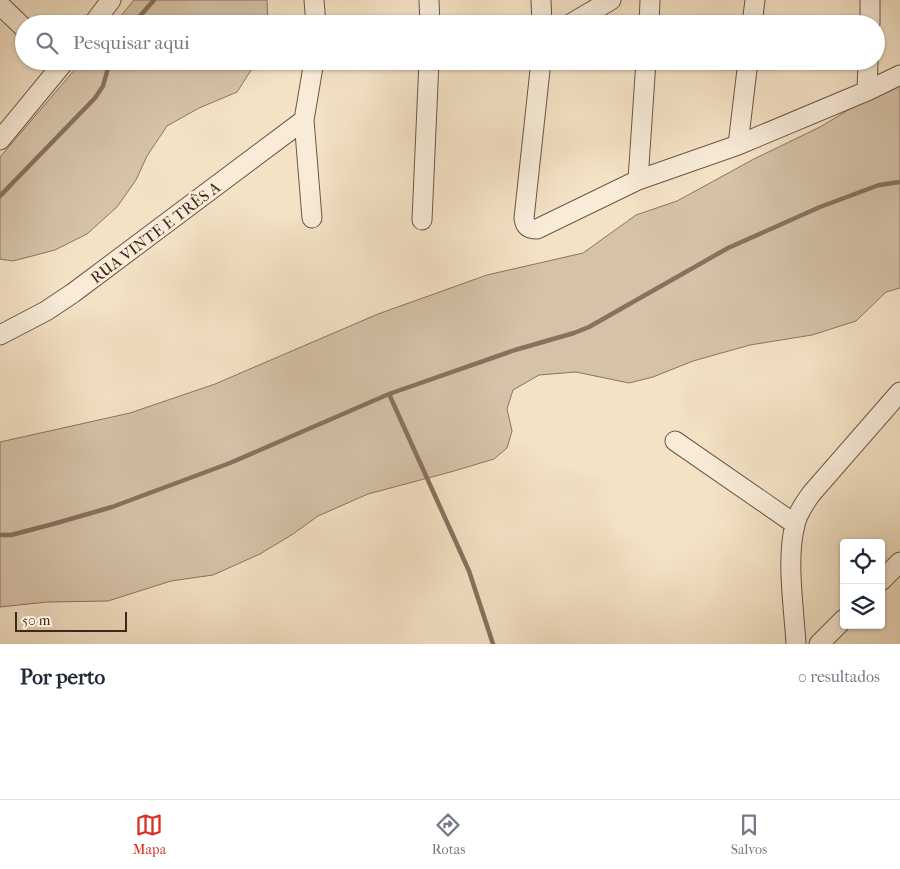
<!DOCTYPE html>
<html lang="pt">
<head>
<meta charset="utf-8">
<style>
  body { margin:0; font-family:"IM FELL French Canon",serif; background:#f2f2f3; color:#1f2937 }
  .controls { position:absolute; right:15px; bottom:15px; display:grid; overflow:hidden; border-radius:5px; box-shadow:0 1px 4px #0004 }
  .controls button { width:45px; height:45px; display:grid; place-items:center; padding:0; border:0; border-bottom:1px solid #e0e1e3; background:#fff; color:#1f2937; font:25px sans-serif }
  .scale { position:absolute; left:15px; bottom:12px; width:112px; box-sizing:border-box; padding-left:5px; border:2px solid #40271c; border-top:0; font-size:14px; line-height:18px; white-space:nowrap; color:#40271c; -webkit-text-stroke:4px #f8ecd9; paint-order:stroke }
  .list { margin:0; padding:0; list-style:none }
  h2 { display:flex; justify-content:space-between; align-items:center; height:65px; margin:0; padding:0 20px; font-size:21px }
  h2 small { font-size:16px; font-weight:400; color:#747a83 }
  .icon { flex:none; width:28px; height:28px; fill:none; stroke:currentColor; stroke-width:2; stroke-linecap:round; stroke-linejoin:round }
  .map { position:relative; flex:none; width:900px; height:644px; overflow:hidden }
  .search { position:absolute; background:#fff; box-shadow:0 1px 4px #0004; left:15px; right:15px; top:15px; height:55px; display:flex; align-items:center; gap:12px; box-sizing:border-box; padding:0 18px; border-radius:28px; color:#747a83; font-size:19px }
  .sheet { height:155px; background:#fff }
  nav { display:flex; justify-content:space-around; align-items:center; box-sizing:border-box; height:70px; border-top:1px solid #e0e1e3; background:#fff; font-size:14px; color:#747a83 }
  nav a { display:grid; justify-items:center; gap:2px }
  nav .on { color:#d93025 }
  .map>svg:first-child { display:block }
  .green { fill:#d5c2a8; stroke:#8a7462 }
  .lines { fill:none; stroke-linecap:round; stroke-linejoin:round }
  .stream { stroke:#87715f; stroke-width:4.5 }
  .street-casing { stroke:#6d5646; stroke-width:21 }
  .street { stroke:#f8ecd9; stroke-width:19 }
  .labels { text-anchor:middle; stroke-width:5; stroke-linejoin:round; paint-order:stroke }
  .street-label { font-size:16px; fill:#40271c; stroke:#f8ecd9 }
</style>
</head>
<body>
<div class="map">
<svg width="900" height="644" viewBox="0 0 900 644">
  <rect width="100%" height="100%" fill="#f4e2c5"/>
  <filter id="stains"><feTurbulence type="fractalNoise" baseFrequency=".004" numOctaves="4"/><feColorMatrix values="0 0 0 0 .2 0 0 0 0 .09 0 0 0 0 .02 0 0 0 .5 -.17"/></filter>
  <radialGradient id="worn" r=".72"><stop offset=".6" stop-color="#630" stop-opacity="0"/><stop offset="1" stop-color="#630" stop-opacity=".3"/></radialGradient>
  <path class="green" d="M 134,0 L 267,0 L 268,24 L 114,24 Z
    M 82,61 L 257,61 L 237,92 L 199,108 L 167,126 L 147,156 L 136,180 L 117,207 L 87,234 L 55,250 L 13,261 L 0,259 L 0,157 Z
    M 900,79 L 900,288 L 886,292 L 856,321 L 812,335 L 750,345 L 693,361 L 653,377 L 629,383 L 576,372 L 539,375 L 513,390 L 507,409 L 512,431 L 507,448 L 494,459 L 454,471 L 368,494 L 318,516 L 293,534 L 260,554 L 213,575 L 171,581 L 108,601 L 47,602 L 0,607 L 0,442 L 130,413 L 215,384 L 378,314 L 487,275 L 583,253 L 636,215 L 677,201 L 754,159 L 820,127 Z"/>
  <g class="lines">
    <path class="stream" d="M 133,24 L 154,0
      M 0,196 L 95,98 L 103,86 L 110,61
      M 389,394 L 469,571 L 493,644
      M 0,535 L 11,535 L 53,524 L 112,507 L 230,463 L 389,394 L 515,350 L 574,333 L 589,327 L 728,248 L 820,207 L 879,185 L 900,182"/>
    <g class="street-casing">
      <path id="street" d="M 314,0 L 316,24
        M 429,0 L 430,24
        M 541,0 L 542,24
        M 0,5 L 24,28
        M 93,24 L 111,0
        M 570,24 L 611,0
        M 649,24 L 650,0
        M 752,24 L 755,0
        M 870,24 L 870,0
        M 541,61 L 524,218 C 525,227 529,229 537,229 L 638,180 L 738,145 L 867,91 L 900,75
        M 867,91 L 868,61
        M 0,140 L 65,61
        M 738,145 L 748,61
        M 638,180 L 646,61
        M 312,218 L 304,120 L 314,61
        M 422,220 L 429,61
        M 0,335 L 46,311 L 73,293 L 304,120
        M 675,441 L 795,524
        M 881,581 L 900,562
        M 796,644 C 794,608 786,559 795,525 C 797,514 804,504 811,494 L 900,392
        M 819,644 L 844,619"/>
    </g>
    <use href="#street" class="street"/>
  </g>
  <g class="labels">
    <g class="street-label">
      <text transform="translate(155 232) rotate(-37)" y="6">RUA VINTE E TRÊS A</text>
    </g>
  </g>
  <rect width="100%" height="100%" filter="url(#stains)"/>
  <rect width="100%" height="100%" fill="url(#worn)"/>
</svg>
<div class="controls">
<button><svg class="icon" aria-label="locate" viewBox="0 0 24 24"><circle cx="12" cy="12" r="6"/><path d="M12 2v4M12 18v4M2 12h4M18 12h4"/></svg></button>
<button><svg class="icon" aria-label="layers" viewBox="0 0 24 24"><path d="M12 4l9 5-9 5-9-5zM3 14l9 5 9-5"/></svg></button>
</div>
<div class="scale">50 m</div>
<div class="search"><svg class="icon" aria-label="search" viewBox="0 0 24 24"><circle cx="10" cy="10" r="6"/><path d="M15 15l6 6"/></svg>Pesquisar aqui</div>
</div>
<section class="sheet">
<h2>Por perto<small>0 resultados</small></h2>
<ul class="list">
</ul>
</section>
<nav>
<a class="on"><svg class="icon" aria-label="map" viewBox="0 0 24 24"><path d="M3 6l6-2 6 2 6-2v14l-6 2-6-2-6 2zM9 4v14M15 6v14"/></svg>Mapa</a>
<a><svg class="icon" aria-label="directions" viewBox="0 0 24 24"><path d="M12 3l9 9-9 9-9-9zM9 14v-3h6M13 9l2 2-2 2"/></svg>Rotas</a>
<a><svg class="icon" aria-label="saved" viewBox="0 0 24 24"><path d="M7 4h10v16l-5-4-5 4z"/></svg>Salvos</a>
</nav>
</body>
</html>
